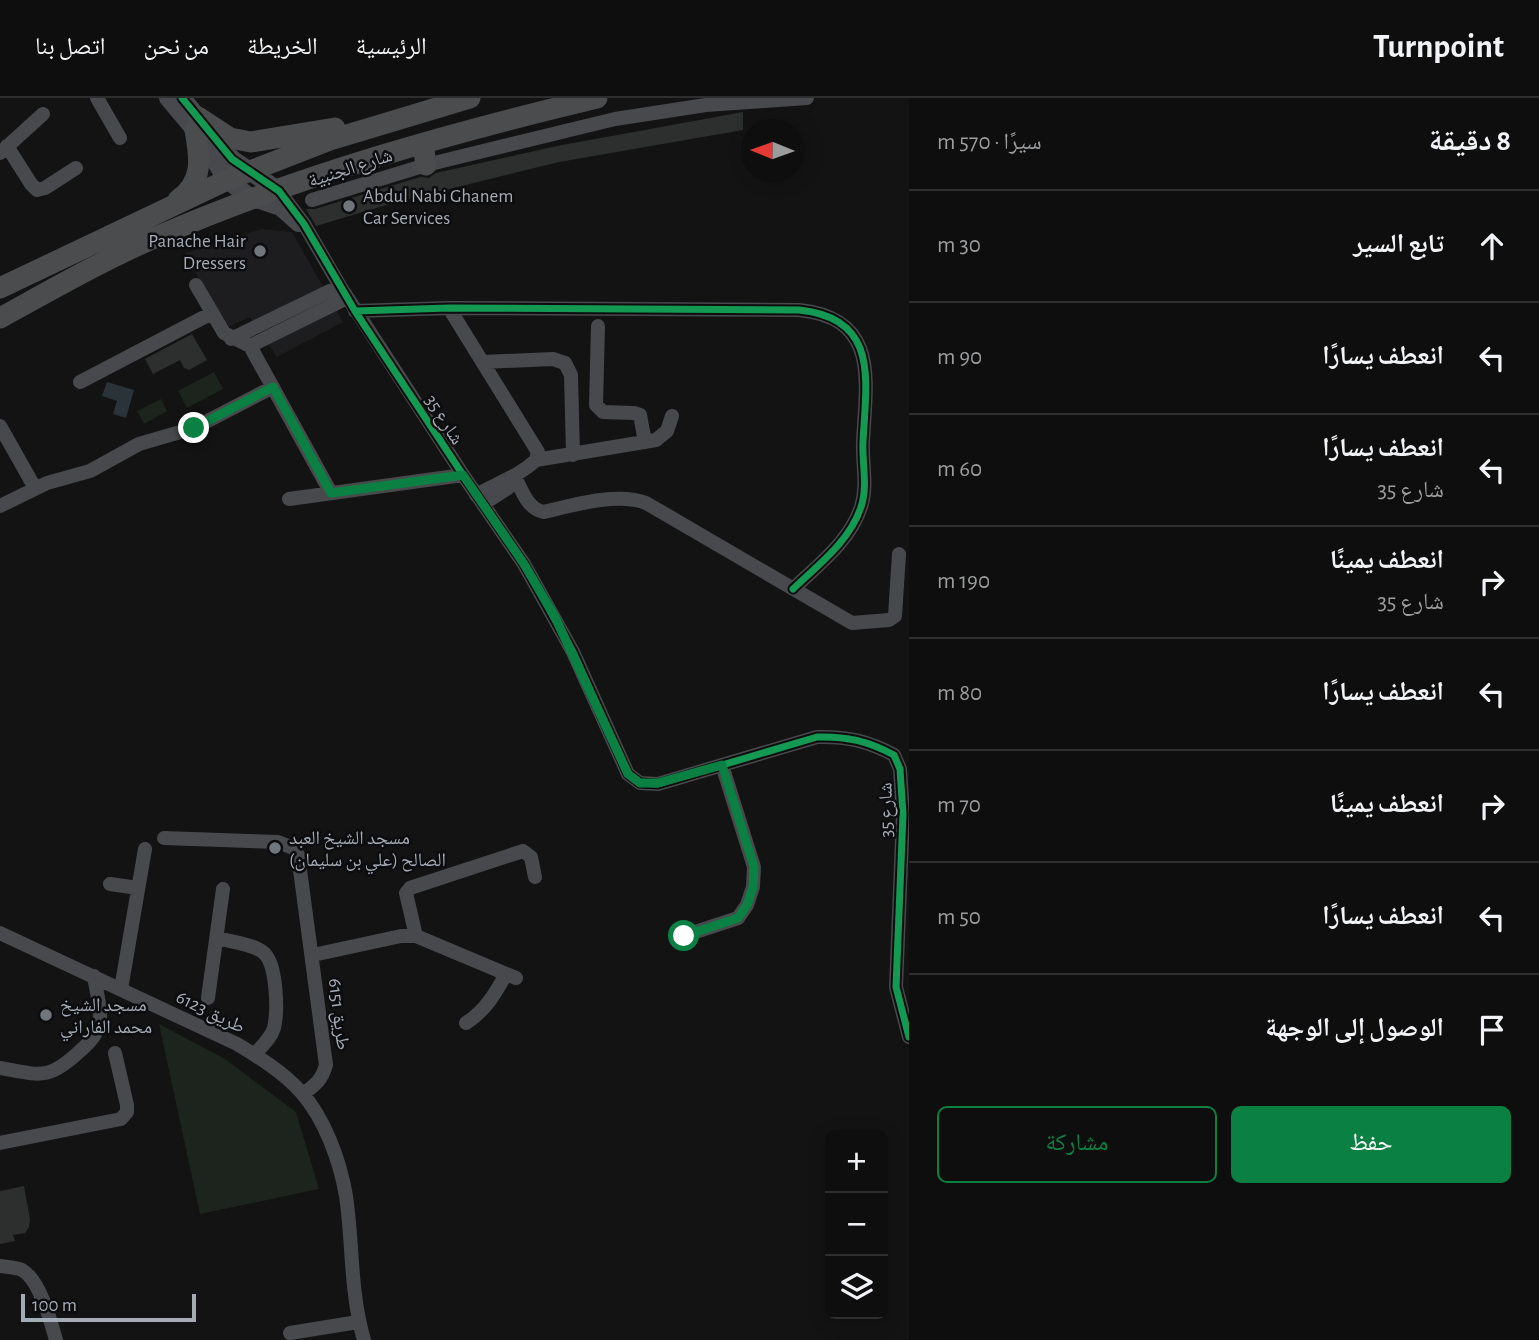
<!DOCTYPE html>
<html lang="ar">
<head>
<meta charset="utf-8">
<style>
  body { margin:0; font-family:"Alegreya Sans","Noto Naskh Arabic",sans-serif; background:#171717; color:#f1f3f6; direction:rtl }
  .controls { position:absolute; right:21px; bottom:21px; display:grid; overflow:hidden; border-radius:10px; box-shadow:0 4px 18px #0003 }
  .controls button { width:63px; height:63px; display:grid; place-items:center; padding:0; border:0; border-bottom:2px solid #2e2e2e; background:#0e0e0e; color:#f1f3f6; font:35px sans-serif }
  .compass { position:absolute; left:741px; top:21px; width:63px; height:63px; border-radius:50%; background:#0e0e0e; box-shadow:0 4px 18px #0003; rotate:271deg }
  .scale { position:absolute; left:21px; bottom:18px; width:175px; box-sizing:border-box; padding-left:7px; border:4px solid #a4abb4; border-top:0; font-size:19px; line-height:24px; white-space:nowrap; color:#a4abb4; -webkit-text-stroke:5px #0d0d0f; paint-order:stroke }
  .stop { position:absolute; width:21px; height:21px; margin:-16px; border:5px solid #0b8043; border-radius:50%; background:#fff }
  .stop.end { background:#0b8043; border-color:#fff; box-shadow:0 2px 7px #0008 }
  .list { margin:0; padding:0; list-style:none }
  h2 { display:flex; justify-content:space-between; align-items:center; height:91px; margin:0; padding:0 28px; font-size:30px }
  h2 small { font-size:23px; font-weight:400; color:#9b9c9e }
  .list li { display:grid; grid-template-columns:46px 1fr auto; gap:21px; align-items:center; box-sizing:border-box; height:112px; padding:0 28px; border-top:2px solid #2e2e2e }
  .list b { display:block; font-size:26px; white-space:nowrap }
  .list p { margin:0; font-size:23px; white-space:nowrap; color:#9b9c9e }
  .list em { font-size:23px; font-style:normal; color:#9b9c9e }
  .actions { display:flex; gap:14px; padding:21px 28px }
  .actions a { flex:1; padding:16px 0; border:2px solid #0b8043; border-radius:10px; text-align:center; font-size:24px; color:#0b8043 }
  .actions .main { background:#0b8043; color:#fff }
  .icon { flex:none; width:38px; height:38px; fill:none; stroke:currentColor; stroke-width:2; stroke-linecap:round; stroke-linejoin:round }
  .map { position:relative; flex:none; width:909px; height:1242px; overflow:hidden; direction:ltr }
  header { display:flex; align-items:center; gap:42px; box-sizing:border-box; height:98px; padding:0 35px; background:#0e0e0e; border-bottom:2px solid #2e2e2e }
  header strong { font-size:33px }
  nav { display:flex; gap:38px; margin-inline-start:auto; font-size:24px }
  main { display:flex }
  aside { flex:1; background:#0e0e0e }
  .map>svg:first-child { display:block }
  .built { fill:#1d1d1f }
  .green { fill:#1d231d }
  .water { fill:#2a3338 }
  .building { fill:#2d2e2e }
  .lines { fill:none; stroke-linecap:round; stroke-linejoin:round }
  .minor { stroke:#47494c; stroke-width:14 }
  .tertiary { stroke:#47494c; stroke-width:18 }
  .primary { stroke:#4a4c4e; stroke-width:21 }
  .cycleway-casing { stroke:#0d0d0f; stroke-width:11 }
  .cycleway { stroke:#139951; stroke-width:7 }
  .route { stroke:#0b8043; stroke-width:9 }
  .poi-dot { fill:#71767c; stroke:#0d0d0f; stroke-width:2.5 }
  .labels { text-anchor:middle; stroke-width:5; stroke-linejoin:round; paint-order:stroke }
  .street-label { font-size:19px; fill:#a4abb4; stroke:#0d0d0f }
  .poi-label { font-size:19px; fill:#a4abb4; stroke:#0d0d0f; text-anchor:start }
</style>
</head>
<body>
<header>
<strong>Turnpoint</strong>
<nav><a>الرئيسية</a><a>الخريطة</a><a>من نحن</a><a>اتصل بنا</a></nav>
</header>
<main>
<aside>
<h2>8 دقيقة<small>سيرًا · 570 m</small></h2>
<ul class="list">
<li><svg class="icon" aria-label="ahead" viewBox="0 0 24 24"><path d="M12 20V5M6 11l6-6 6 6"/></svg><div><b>تابع السير</b></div><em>30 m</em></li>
<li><svg class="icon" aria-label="left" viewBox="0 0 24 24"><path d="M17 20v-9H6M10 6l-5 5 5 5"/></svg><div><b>انعطف يسارًا</b></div><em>90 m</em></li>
<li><svg class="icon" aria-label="left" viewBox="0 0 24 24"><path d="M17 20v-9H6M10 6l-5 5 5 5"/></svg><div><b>انعطف يسارًا</b><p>شارع 35</p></div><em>60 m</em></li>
<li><svg class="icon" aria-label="right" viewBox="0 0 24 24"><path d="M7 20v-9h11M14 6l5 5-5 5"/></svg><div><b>انعطف يمينًا</b><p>شارع 35</p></div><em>190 m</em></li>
<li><svg class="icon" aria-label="left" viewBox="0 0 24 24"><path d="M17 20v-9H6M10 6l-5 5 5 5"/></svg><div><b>انعطف يسارًا</b></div><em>80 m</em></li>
<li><svg class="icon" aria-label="right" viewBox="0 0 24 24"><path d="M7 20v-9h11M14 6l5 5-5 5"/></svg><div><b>انعطف يمينًا</b></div><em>70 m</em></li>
<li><svg class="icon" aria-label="left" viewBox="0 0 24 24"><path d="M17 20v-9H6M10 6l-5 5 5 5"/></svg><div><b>انعطف يسارًا</b></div><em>50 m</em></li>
<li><svg class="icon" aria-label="arrive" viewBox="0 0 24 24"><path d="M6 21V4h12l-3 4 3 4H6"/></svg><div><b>الوصول إلى الوجهة</b></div></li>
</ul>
<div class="actions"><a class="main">حفظ</a><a>مشاركة</a></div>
</aside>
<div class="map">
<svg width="909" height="1242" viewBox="0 0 909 1242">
  <rect width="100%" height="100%" fill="#131313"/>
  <path class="built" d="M 262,131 L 292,134 L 343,224 L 277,259 L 250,219 L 226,230 L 185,155 Z"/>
  <path class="green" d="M 214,274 L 223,291 L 187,310 L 178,293 Z
    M 161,301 L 167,313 L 144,326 L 137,313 Z
    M 159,926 L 225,961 L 296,1014 L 319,1091 L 200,1116 Z"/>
  <path class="water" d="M 107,284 L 134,292 L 126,320 L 113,316 L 117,303 L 102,298 Z"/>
  <path class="building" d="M 743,14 L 743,32 L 559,64 L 393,105 L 316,128 L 306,111 L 315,111 L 420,79 L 429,80 L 436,75 L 557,48 Z
    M 192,236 L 207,262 L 189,272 L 184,270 L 180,262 L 153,276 L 145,261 Z
    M 24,1088 L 30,1121 L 29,1129 L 25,1135 L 13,1137 L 15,1143 L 0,1146 L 0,1093 Z"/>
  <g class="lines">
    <path class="minor" d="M 97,0 L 120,40
      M 7,48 L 31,86 L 37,92 L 45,90 L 76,70
      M 0,55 L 43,16
      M 279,93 L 304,126 L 340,188 L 463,377 L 524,466 L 573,554 L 628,676 L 640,685 L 658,686 L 817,639 C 846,638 868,643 894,657 L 900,671 L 903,716 L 896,889 L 909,939
      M 254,102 L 280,111 L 298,127
      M 312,102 L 426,67 L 615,21 L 706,7 L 807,0
      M 196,187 L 224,235 L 250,248 L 331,395
      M 449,210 L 538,354 L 536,362 C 519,378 497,385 476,397
      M 355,213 L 449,210 L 799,212 C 880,220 866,283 863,344 C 862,366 868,388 861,409 C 850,443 818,467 793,491
      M 598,228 L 596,307 L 603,314 L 634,315 L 640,317 L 645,344
      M 231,241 L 340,188
      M 250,248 L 347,200
      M 483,264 L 553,261 L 565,265 L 571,277 L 573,357
      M 80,284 L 212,215
      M 0,328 L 35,390
      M 536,362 L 656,342 L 667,333 L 672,318
      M 515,379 C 522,392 527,411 544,414 C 573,407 618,394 646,405 L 852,525 L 889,522 L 895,518 L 899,456
      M 289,401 L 463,377
      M 483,406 L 508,390 L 515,379
      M 0,408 L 47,385 L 90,373 L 139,346 L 194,330 L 273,289
      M 164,740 L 278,744 L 293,750 L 298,757 L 326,967 C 322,982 315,987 303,996
      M 110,786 L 138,790
      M 0,835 L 237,946 C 260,960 283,974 301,994 C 325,1021 340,1063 346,1098 C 353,1146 350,1194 364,1242
      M 416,838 L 406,795 L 410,790 L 523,753 L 531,759 L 535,779
      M 683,838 L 738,820 L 747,807 L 753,789 L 754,769 L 722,667
      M 217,840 C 231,844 254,846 264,855 C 277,867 278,913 274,930 C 271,940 262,948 255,956
      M 313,857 L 401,838 L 416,838 L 516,880
      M 121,891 L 145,751
      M 208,900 L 223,791
      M 466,925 C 485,913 495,896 506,876
      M 0,970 C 40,977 48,983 80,953 C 89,945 99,935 100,922 C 101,908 96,892 94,878
      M 0,1045 L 121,1021 L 127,1014 L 127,1007 L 115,955
      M 0,1168 C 6,1169 16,1169 22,1172 C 40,1182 51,1224 56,1242
      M 290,1235 L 358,1224"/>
    <path class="tertiary" d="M 168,0 L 195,32 L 227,82 L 254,102
      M 182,0 L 232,61 L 279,93"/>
    <path class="primary" d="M 198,19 L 230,40 L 251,44 L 335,30
      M 423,46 L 426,67
      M 178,102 C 204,84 200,60 195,32
      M 0,190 L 227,82 L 330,42 L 470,0
      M 0,220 C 53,191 105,161 161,137 C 300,77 450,35 597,0"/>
    <g class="cycleway-casing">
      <path id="cycleway" d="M 182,0 L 232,61 L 279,93 L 304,126 L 355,213 L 463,377 L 524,466 L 573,554 L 628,676 L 640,685 L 658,686 L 817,639 C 846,638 868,643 894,657 L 900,671 L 903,716 L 896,889 L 909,939
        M 355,213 L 449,210 L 799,212 C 880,220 866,283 863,344 C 862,366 868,388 861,409 C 850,443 818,467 793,491"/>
    </g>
    <use href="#cycleway" class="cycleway"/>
  </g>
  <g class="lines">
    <path class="route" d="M 194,330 L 273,289 L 331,395 L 463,377 L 524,466 L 555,519 L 628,676 L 640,685 L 658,685 L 722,667 L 754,769 L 753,789 L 747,807 L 738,820 L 684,838"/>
  </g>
  <g class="poi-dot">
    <circle cx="349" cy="108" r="7"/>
    <circle cx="260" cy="153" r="7"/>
    <circle cx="275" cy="750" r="7"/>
    <circle cx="46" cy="917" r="7"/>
  </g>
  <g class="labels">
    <g class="street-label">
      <text transform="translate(350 69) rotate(-18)" y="7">شارع الجنبية</text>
      <text transform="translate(445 321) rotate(57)" y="7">شارع 35</text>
      <text transform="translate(885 712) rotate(-91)" y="7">شارع 35</text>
      <text transform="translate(211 913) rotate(26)" y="7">طريق 6123</text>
      <text transform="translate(340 916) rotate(83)" y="7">طريق 6151</text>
    </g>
    <g class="poi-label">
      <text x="363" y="104">Abdul Nabi Ghanem<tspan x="363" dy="22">Car Services</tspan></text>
      <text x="246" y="149" text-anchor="end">Panache Hair<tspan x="246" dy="22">Dressers</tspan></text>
      <text x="289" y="746">مسجد الشيخ العبد<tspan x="289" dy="22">الصالح (علي بن سليمان)</tspan></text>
      <text x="60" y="913">مسجد الشيخ<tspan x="60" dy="22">محمد الفاراني</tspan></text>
    </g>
  </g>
</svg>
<div class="controls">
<button>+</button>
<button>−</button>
<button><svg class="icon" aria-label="layers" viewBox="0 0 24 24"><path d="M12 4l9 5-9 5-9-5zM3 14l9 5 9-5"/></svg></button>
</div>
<svg class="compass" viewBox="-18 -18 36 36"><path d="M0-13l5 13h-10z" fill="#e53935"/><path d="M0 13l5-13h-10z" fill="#9b9c9e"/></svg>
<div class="scale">100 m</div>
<div class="stop" style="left:684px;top:838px"></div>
<div class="stop end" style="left:194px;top:330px"></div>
</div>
</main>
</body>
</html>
